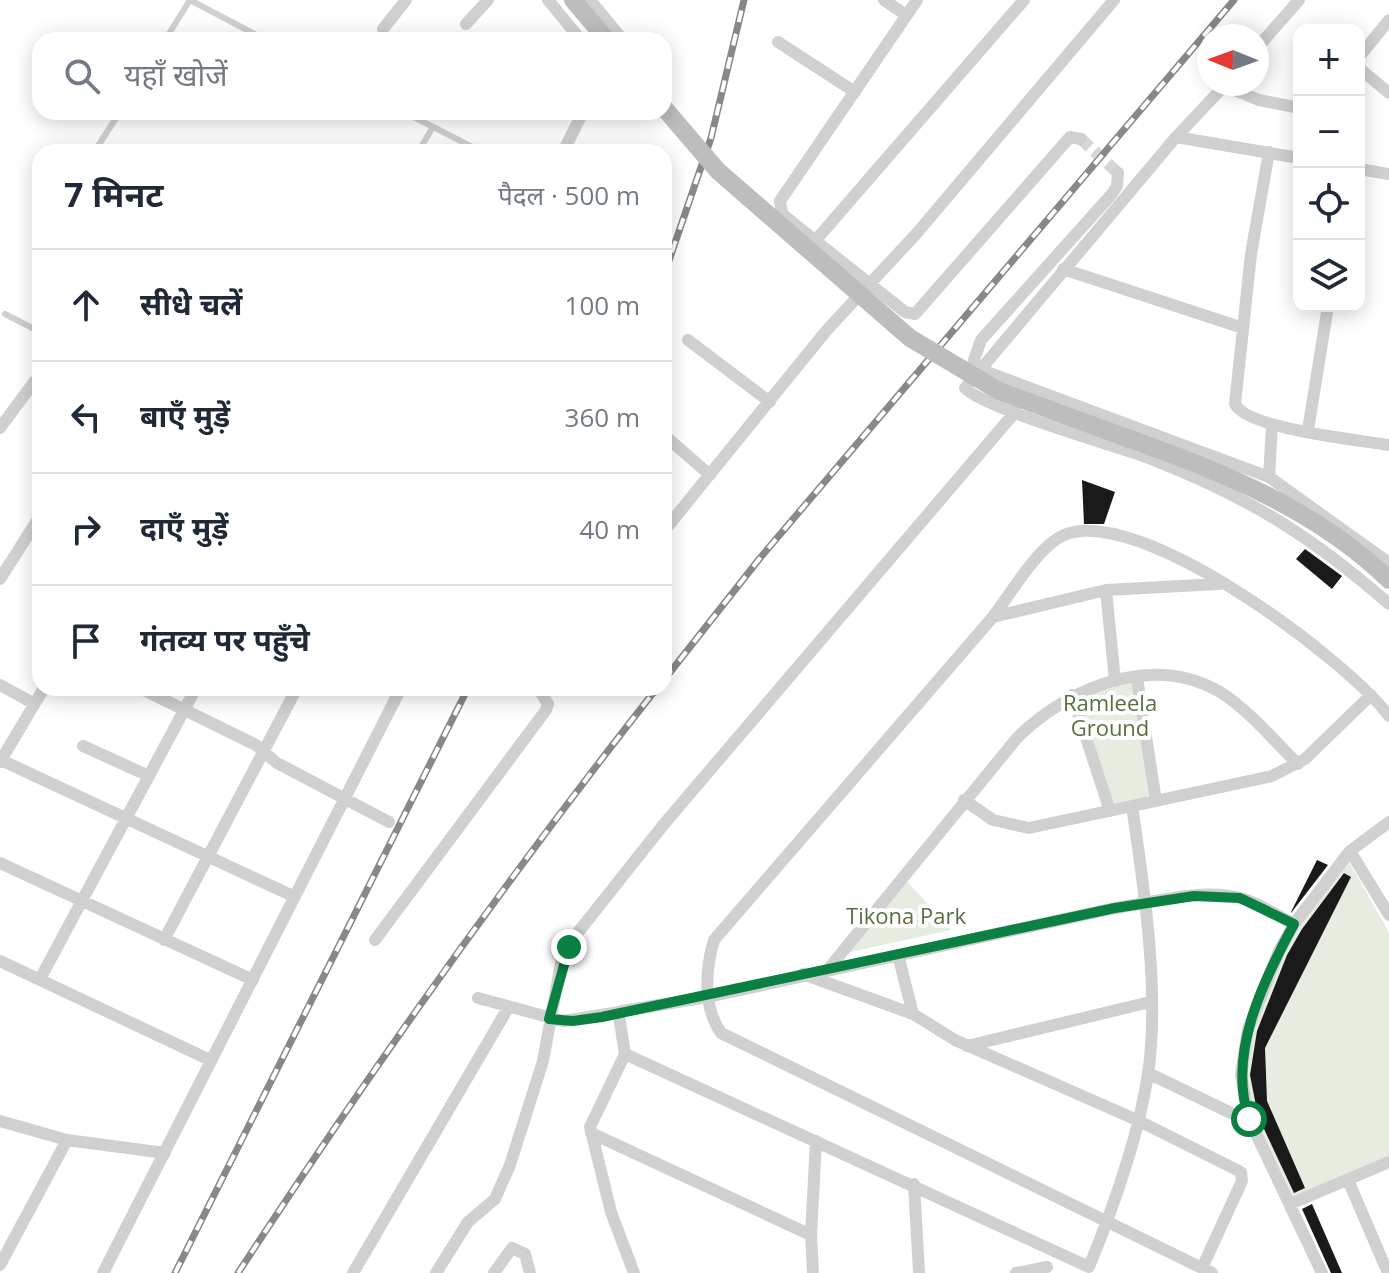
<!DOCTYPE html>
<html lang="hi">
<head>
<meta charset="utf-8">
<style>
  body { margin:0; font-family:"Open Sans","Noto Sans Devanagari",sans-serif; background:#f2f2f3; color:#1f2937 }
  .controls { position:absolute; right:24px; top:24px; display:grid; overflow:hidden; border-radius:16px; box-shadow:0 4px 20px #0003 }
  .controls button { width:72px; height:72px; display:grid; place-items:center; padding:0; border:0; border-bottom:2px solid #e0e1e3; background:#fff; color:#1f2937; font:40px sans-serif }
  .compass { position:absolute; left:1197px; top:24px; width:72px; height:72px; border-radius:50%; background:#fff; box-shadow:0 4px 20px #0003; rotate:271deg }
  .stop { position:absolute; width:24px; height:24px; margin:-18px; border:6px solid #0b8043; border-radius:50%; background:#fff }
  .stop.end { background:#0b8043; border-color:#fff; box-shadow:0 2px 8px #0008 }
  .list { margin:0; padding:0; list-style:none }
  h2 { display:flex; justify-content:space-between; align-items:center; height:104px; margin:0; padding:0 32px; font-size:34px }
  h2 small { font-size:26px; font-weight:400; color:#747a83 }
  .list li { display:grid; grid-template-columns:52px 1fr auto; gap:24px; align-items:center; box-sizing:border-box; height:112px; padding:0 32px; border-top:2px solid #e0e1e3 }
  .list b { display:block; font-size:30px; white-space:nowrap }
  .list em { font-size:26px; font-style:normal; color:#747a83 }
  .icon { flex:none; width:44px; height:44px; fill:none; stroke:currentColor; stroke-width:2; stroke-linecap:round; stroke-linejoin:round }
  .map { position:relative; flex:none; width:1389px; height:1273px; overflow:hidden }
  .search { position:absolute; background:#fff; box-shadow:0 4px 20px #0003; left:32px; top:32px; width:640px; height:88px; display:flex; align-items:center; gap:20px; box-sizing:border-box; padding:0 28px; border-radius:24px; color:#747a83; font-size:30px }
  .panel { position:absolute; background:#fff; box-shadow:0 4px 20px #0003; left:32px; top:144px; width:640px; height:552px; border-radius:24px }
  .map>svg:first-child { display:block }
  .green { fill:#e6ecdf }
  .building { fill:#1a1a1a }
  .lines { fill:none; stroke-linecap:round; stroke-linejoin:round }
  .minor-tunnel { stroke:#d6d6d6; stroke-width:12; stroke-dasharray:12 6; stroke-linecap:butt }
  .service { stroke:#d0d0d0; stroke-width:6 }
  .minor { stroke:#d0d0d0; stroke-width:12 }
  .secondary { stroke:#bdbdbd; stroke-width:18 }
  .rail-casing { stroke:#888; stroke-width:7 }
  .rail { stroke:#fff; stroke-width:4; stroke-dasharray:12; stroke-linecap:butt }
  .secondary-bridge { stroke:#bdbdbd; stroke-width:18 }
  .route { stroke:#0b8043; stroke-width:10 }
  .labels { text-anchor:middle; stroke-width:8; stroke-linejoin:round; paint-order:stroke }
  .park-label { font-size:22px; fill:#56703f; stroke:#fff }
</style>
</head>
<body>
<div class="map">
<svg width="1389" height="1273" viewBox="0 0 1389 1273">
  <rect width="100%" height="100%" fill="#fff"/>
  <path class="green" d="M 1133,681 L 1153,799 L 1112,807 L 1074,695 Z
    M 1342,850 L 1389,932 L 1389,1158 L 1290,1204 C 1276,1174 1254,1141 1246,1109 C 1224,1025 1300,918 1342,850 Z
    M 905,879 L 951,930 L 842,954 Z"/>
  <path class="building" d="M 1082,480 L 1115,492 L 1104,524 L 1084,524 Z
    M 1305,549 L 1342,576 L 1332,589 L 1296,559 Z
    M 1317,860 L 1328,865 L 1291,913 L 1291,912 Z
    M 1344,873 L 1351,877 L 1265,1048 L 1267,1101 L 1305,1188 L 1294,1193 L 1258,1116 L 1250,1075 L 1257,1031 L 1287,955 L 1302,929 Z
    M 1312,1204 L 1342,1273 L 1331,1273 L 1302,1209 Z"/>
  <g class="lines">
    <path class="minor-tunnel" d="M 1081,139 L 1118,173"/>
    <path class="service" d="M 190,0 L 266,40
      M 165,40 L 190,0
      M 404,112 L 482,152
      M 94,152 L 120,112
      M 418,152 L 433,127
      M 5,314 L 40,332"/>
    <path class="minor" d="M 548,0 L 581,40
      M 590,0 L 623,40
      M 884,0 L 906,15
      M 917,0 L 780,201 L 782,214 L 905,312 L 915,314 L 1070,137 L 1081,139
      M 466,24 L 488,0
      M 383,29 L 406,0
      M 778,42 L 855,92
      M 1257,48 L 1299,0
      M 1359,57 L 1389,20
      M 1359,68 L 1389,93
      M 1226,84 L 1176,137 L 965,388 C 986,409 1110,444 1146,457 C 1246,496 1308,533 1389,604
      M 1224,86 L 1259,100 L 1299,108
      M 1176,137 L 1299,158
      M 563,152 L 583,112
      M 1269,152 L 1251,254 L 1235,404 C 1247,429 1359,440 1389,445
      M 1359,169 L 1389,174
      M 1118,173 L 1117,186 L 1111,195 L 981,340 L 974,360 L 979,369 L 1269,477 L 1389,563
      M 815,241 L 1024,0
      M 1063,269 L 1243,328
      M 688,340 L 770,402
      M 0,428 L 34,382
      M 1308,430 L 1328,306
      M 664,435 L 710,475
      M 1269,477 L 1272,424
      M 664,531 L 826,331 L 917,233 L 1114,0
      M 0,579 L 40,516
      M 1106,590 L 1115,681
      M 993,617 L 1106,590 L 1219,584
      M 1137,678 L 1156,801
      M 0,685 L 33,703
      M 140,688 L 256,745 L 277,763 L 389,822
      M 1072,695 L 1110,811
      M 83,746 L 149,776
      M 1,760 L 293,896
      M 0,762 L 44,688
      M 964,800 L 993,820 L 1029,828 L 1272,776 L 1305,759 L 1371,695
      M 1132,806 C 1144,886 1160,994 1148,1074 C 1138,1139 1114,1206 1089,1267 L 625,1054 L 619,1016 L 622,1011 L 708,997 L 1115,908 C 1155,902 1205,887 1244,899 C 1262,905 1278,916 1294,924
      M 1350,851 L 1389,915
      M 0,863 L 253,980
      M 164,940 L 297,688
      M 375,940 L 546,710 L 548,704 L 538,688
      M 898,955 L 913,1014
      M 0,961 L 210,1060
      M 830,967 L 1017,738 C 1067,688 1152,652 1220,692 C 1249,710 1273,740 1298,764
      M 803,974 L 913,1014 L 955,1040 L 1137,1120 L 1241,1172 L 1242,1181 L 1202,1268
      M 40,979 L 196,688
      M 478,998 L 563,1021 L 620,1012
      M 967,1046 L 1150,1002
      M 625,1054 L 590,1127 L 611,1212 L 634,1273
      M 1148,1073 L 1231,1113
      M 0,1121 L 67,1140 L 165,1153
      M 591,1133 L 811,1235
      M 1348,1180 L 1388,1273
      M 914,1184 L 919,1273
      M 1290,1204 L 1389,1162
      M 0,1265 L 67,1140
      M 103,1273 L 401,688
      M 353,1273 L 508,1008
      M 436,1273 L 468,1222 L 495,1199 L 510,1165 L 543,1061 L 561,963 L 572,940 L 664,824 L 1016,411
      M 494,1273 L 512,1248 L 525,1254 L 530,1273
      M 813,1273 L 811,1235 L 816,1141
      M 1016,1273 L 1047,1267
      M 1212,1273 L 721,1033 C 703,1007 705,970 714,940 L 992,618 C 1010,595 1038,546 1064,535 C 1138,503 1345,658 1389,716
      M 1322,1273 L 1249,1119 L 1241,1075 L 1248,1029 L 1279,951 L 1294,924 L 1350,851 L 1389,822"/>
    <path class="secondary" d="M 573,0 L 607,40
      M 1130,439 C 1223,472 1317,510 1389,580"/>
    <g class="rail-casing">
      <path id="rail" d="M 664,275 L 711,138 L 744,0
        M 664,680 L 760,558 L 1234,0
        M 175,1273 L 468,688
        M 238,1273 C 370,1071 508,877 657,688"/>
    </g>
    <use href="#rail" class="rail"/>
    <path class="secondary-bridge" d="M 664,108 L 718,171 L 910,338 L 999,391 L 1130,439"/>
  </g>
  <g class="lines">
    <path class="route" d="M 569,947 L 549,1019 L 573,1021 L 602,1017 L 1115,908 L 1194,896 L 1240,898 L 1294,924 C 1263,981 1227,1054 1249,1119"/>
  </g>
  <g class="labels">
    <g class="park-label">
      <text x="1110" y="711">Ramleela<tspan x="1110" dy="25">Ground</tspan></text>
      <text x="906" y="924">Tikona Park</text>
    </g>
  </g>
</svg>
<div class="controls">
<button>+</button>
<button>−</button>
<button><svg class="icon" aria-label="locate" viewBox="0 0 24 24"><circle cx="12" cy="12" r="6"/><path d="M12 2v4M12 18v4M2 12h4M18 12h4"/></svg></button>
<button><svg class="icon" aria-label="layers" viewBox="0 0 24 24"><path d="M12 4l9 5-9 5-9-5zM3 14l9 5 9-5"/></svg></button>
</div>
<svg class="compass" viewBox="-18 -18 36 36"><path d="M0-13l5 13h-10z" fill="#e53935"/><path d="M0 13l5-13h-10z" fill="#747a83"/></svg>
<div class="stop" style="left:1249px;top:1119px"></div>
<div class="stop end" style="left:569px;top:947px"></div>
<div class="search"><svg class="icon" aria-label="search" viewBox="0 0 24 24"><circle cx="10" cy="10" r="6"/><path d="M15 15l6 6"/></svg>यहाँ खोजें</div>
<section class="panel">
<h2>7 मिनट<small>पैदल · 500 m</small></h2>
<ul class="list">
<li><svg class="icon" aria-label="ahead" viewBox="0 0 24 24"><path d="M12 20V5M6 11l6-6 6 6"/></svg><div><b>सीधे चलें</b></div><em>100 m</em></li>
<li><svg class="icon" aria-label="left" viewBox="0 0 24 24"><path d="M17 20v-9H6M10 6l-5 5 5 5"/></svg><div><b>बाएँ मुड़ें</b></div><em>360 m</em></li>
<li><svg class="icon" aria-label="right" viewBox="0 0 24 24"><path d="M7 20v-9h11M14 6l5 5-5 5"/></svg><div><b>दाएँ मुड़ें</b></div><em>40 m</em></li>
<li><svg class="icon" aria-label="arrive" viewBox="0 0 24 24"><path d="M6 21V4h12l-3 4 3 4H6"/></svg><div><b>गंतव्य पर पहुँचे</b></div></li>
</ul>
</section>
</div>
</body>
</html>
